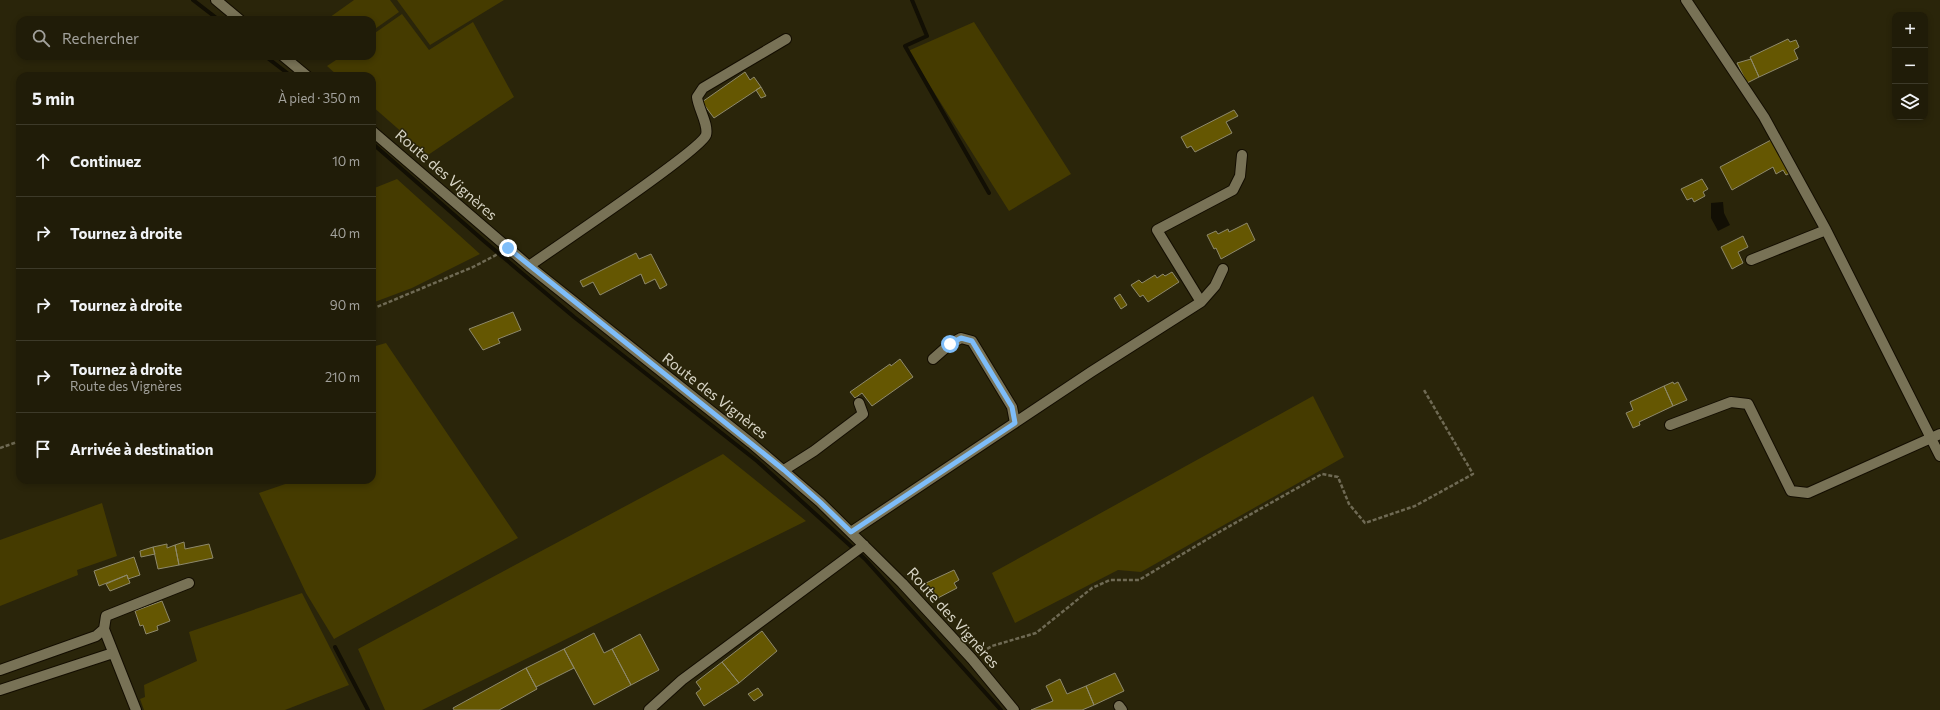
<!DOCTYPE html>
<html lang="fr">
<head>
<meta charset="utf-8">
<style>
  body { margin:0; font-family:Commissioner,sans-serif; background:#282512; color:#f1f3f6 }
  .controls { position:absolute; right:12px; top:12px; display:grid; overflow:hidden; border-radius:8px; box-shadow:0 2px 6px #0003 }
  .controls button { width:36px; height:36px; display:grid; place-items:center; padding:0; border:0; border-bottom:1px solid #3d3a29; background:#201c08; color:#f1f3f6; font:20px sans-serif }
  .stop { position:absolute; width:12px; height:12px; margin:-9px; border:3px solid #7ebdf9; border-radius:50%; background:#fff }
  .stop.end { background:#7ebdf9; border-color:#fff; box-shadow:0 1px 4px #0008 }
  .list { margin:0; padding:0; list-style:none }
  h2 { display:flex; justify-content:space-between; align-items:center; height:52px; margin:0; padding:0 16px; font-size:17px }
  h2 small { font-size:13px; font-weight:400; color:#a2a19c }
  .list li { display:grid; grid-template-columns:26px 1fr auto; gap:12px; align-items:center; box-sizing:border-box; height:72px; padding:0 16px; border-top:1px solid #3d3a29 }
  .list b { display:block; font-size:15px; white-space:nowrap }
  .list p { margin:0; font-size:13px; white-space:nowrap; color:#a2a19c }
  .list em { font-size:13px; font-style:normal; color:#a2a19c }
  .icon { flex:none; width:22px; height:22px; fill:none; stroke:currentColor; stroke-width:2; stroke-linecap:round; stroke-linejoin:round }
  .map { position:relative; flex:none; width:1940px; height:710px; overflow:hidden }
  .search { position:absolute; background:#201c08; box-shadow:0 2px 6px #0003; left:16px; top:16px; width:360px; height:44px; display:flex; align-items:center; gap:10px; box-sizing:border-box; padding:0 14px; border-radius:12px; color:#a2a19c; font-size:15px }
  .panel { position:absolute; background:#201c08; box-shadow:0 2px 6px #0003; left:16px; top:72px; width:360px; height:412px; border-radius:12px }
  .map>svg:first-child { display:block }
  .green { fill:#453b00 }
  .water { fill:#120f04 }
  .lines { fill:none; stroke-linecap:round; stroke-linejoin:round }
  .stream { stroke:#120f04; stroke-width:4 }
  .building { fill:#655702; stroke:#8e896c }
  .minor-casing { stroke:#130d00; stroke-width:12 }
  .path { stroke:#6f6a54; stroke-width:2.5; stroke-dasharray:4 2; stroke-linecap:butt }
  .minor { stroke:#787256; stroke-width:10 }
  .route { stroke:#7ebdf9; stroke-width:5 }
  .labels { text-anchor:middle; stroke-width:3; stroke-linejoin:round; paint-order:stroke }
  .street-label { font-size:15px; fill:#d7d4c5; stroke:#2a250a }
</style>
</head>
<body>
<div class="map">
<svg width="1940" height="710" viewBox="0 0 1940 710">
  <rect width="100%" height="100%" fill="#2a250a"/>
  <path class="green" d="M 354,0 L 390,0 L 399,12 L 372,31 L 372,20 L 326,20 Z
    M 397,0 L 504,0 L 430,45 Z
    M 402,14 L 429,50 L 473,22 L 514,97 L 428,155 L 372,106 L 372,76 L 338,76 L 327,66 L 342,56 L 372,56 L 372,35 Z
    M 974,22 L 1071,174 L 1009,211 L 908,51 Z
    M 397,179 L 480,254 L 412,288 L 372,303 L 372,189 Z
    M 386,343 L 518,538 L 334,639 L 306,593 L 259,493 L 297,480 L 372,480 L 372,347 Z
    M 1313,396 L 1344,457 L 1141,572 L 1118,570 L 1015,623 L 992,573 Z
    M 723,454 L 806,521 L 422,710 L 385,710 L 358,649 Z
    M 102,503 L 117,556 L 77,570 L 78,575 L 0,606 L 0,540 Z
    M 302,593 L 349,685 L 285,710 L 144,710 L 140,699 L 145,697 L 144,685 L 197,661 L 189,632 Z"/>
  <path class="water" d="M 1723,202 L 1724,213 L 1730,225 L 1718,231 L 1711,218 L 1711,203 Z"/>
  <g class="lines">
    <path class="stream" d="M 193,0 L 219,20
      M 912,0 L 927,36 L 905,46 L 989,193
      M 265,56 L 291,76
      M 372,143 L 484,241 L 574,317 L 757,461 L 865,559 L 1001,710
      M 335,647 L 368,710"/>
  </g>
  <path class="building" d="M 1788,39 L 1790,42 L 1796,40 L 1799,47 L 1794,50 L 1798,59 L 1759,77 L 1750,57 Z
    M 1751,59 L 1759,77 L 1747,83 L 1737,63 Z
    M 745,72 L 750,80 L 754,77 L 761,87 L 714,118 L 702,102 Z
    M 761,87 L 766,96 L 761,98 L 756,90 Z
    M 1234,110 L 1238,116 L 1226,122 L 1232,133 L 1195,152 L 1191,146 L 1187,148 L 1181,137 Z
    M 1771,140 L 1790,173 L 1786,175 L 1783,170 L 1776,174 L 1773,167 L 1732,190 L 1720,167 Z
    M 1702,179 L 1708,189 L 1703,192 L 1705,196 L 1694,202 L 1692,198 L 1687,200 L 1681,189 Z
    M 1247,223 L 1255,240 L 1221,259 L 1216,248 L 1214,249 L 1207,235 L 1216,231 L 1218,234 L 1228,229 L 1229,232 Z
    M 1743,236 L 1748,247 L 1738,252 L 1743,263 L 1732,269 L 1721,247 Z
    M 636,253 L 639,259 L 651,254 L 667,285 L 660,289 L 655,279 L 645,284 L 641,274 L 600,295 L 593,282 L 583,287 L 580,281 Z
    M 1172,272 L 1179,282 L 1148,302 L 1143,295 L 1140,297 L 1131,285 L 1139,280 L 1142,283 L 1155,275 L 1157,278 L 1163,274 L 1165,276 Z
    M 1120,294 L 1127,305 L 1121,309 L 1114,298 Z
    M 513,312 L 521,330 L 498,339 L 500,343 L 483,350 L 469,329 Z
    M 900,359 L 913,377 L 872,406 L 862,393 L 855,398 L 850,392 L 890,364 L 891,366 Z
    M 1673,382 L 1674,384 L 1678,382 L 1687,400 L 1673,406 L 1664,386 Z
    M 1664,386 L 1673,406 L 1639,422 L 1640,425 L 1633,428 L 1626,413 L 1633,410 L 1630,402 Z
    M 184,542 L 185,549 L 209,544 L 213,558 L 179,565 L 175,545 Z
    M 167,544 L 167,548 L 175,545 L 179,565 L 158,569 L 153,547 Z
    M 153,547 L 155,554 L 141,557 L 140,551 Z
    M 134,557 L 140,575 L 128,579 L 127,575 L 99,586 L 94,571 Z
    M 954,570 L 959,580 L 954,583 L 957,588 L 934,600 L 926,583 Z
    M 127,575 L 130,583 L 110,591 L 106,584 Z
    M 162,601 L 170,621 L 157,626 L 158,630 L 146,634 L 143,625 L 140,626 L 135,611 Z
    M 762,631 L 777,651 L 739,683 L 722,662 Z
    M 594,633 L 604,653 L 612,649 L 631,685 L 594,705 L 564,649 Z
    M 640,634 L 659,670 L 631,685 L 612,649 Z
    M 564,649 L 574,668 L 536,687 L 526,668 Z
    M 722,662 L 739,683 L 704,706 L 696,693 L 701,689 L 696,682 Z
    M 526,668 L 537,689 L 499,710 L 454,710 L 453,708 Z
    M 1115,673 L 1124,691 L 1094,705 L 1086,686 Z
    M 1060,679 L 1067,694 L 1086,686 L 1094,705 L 1082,710 L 1031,710 L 1053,701 L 1046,686 Z
    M 758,688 L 763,695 L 754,701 L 748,694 Z"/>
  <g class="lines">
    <g class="minor-casing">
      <path id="minor" d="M 216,0 L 240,20
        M 1686,0 L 1764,117 L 1826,230 L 1940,456
        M 283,56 L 307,76
        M 372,131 L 529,266 L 751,443 L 820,502 L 902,583 L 972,659 L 1014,710
        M 1751,260 L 1826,230
        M 529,266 C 554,248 700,151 706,135 C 709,125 698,108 697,97 L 703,88 L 786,39
        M 1201,302 L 1157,230 L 1233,190 L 1240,176 L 1242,155
        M 933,359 L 950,344 L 961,338 L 972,341 L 1012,407 L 1015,423
        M 1670,425 L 1731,402 L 1748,404 L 1791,491 L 1808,493 L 1940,434
        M 784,470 L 814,451 L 863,414 L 859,403
        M 851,532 L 1091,372 L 1201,302 L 1215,286 L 1223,269
        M 104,629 L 136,710
        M 0,670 L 96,636 L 104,629 L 106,616 L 189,583
        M 0,690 L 113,653
        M 1119,706 L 1122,710
        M 649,710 L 682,680 L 864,545"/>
    </g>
    <path class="path" d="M 372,309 L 473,267 L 498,254
      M 0,448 L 20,441
      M 982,652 L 992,646 L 1036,633 L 1092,588 L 1110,580 L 1139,580 L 1221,531 L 1322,474 L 1338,477 L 1349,504 L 1365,523 L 1415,506 L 1473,474 L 1424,390"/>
    <use href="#minor" class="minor"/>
  </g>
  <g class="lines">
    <path class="route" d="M 508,248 L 784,470 L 820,502 L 851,532 L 1015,423 L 1012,407 L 972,341 L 961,338 L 950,344"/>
  </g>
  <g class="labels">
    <g class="street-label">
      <text transform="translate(446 175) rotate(41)" y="5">Route des Vignères</text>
      <text transform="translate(715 396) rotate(38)" y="5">Route des Vignères</text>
      <text transform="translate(953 618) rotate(48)" y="5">Route des Vignères</text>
    </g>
  </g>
</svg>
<div class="controls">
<button>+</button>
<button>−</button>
<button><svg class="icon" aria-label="layers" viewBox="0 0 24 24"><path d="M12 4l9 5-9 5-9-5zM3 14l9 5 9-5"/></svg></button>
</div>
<div class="stop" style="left:950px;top:344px"></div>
<div class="stop end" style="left:508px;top:248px"></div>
<div class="search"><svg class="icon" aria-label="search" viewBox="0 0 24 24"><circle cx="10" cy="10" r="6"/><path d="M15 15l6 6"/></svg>Rechercher</div>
<section class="panel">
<h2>5 min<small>À pied · 350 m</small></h2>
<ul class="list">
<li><svg class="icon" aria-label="ahead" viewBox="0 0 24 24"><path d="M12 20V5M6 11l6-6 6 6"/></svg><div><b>Continuez</b></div><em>10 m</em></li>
<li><svg class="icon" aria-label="right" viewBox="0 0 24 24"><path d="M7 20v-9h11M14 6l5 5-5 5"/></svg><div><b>Tournez à droite</b></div><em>40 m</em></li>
<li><svg class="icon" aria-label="right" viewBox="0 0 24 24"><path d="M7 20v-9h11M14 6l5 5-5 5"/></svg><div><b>Tournez à droite</b></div><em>90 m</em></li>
<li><svg class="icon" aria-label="right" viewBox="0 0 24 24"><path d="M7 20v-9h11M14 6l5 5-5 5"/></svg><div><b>Tournez à droite</b><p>Route des Vignères</p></div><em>210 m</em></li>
<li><svg class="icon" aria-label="arrive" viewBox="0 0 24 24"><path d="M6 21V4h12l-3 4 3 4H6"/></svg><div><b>Arrivée à destination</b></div></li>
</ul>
</section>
</div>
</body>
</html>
